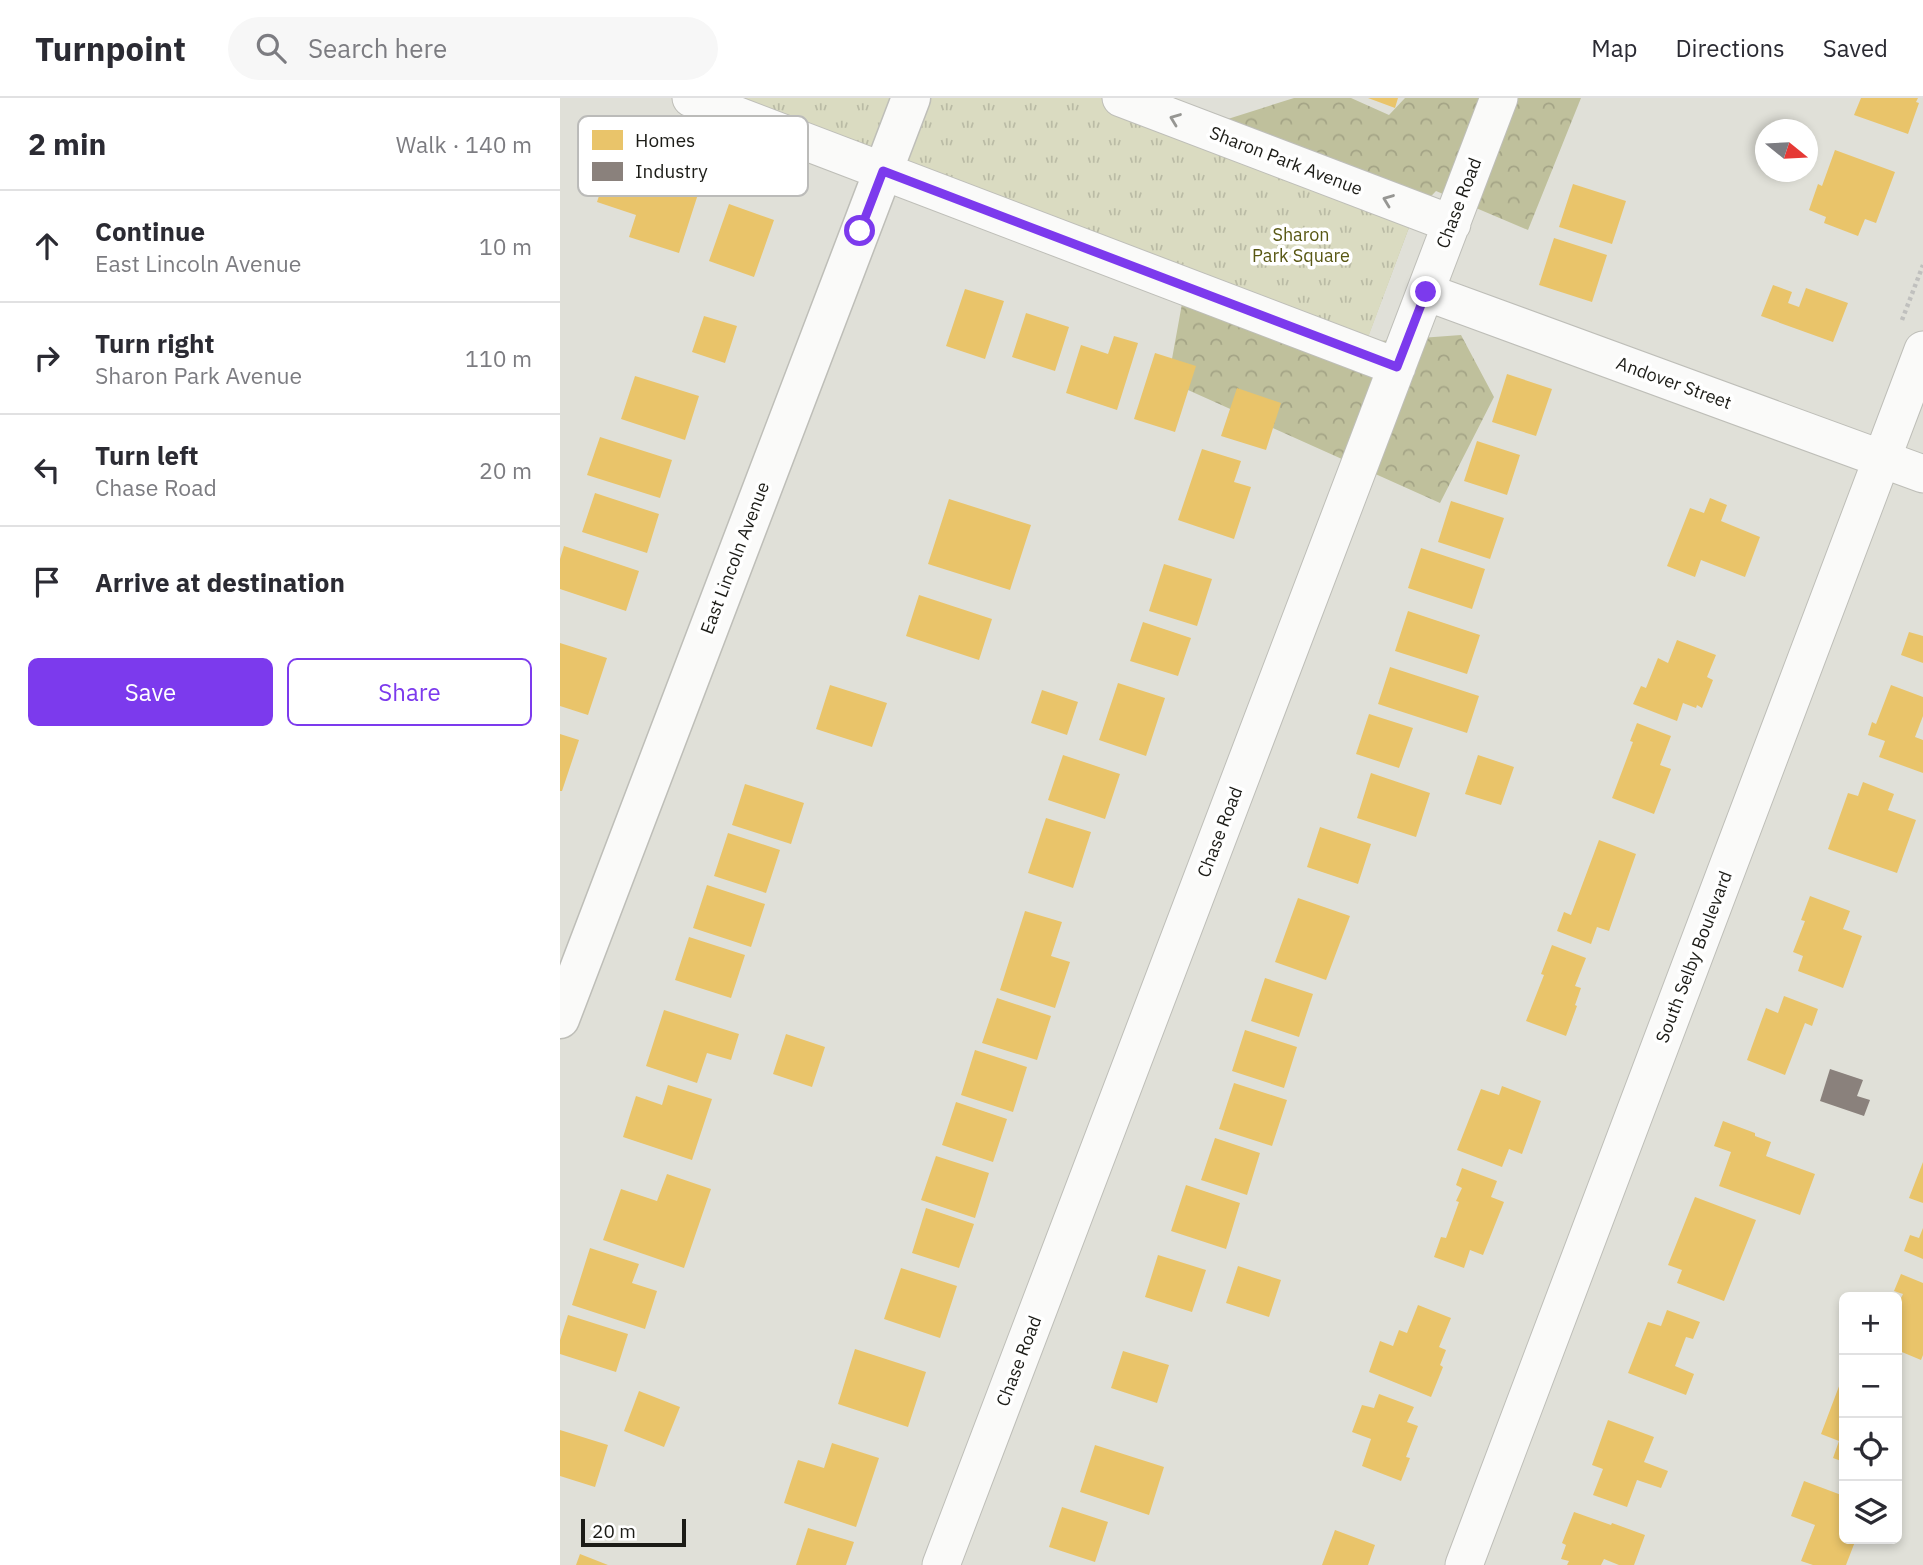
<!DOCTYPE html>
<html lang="en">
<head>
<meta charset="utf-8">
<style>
  body { margin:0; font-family:"IBM Plex Sans",sans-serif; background:#f7f7f7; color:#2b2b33 }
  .controls { position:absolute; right:21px; bottom:21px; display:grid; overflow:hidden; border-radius:10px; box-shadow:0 4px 10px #0003 }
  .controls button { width:63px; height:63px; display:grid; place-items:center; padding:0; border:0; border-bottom:2px solid #e1e1e2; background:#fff; color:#2b2b33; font:35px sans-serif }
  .compass { position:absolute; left:1195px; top:21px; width:63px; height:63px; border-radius:50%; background:#fff; box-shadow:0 4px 10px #0003; rotate:108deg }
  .scale { position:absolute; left:21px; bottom:18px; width:105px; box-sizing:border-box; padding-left:7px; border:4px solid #1c1c17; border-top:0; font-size:19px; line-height:24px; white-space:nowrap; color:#1c1c17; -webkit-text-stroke:5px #fff; paint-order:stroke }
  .stop { position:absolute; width:21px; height:21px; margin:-16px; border:5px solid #7c3aed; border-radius:50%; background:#fff }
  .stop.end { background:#7c3aed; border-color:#fff; box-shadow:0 2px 7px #0008 }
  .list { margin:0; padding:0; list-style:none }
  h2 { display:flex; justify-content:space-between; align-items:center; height:91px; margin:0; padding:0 28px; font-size:30px }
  h2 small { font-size:23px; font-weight:400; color:#7c7c81 }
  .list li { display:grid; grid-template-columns:46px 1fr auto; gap:21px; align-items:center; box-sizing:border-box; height:112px; padding:0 28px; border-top:2px solid #e1e1e2 }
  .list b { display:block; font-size:26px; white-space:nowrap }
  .list p { margin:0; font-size:23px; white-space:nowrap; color:#7c7c81 }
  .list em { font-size:23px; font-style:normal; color:#7c7c81 }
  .actions { display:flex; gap:14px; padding:21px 28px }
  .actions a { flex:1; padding:16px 0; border:2px solid #7c3aed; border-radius:10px; text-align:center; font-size:24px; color:#7c3aed }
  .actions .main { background:#7c3aed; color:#fff }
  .icon { flex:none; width:38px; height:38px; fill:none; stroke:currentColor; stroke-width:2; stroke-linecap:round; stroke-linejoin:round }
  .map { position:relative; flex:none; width:1363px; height:1467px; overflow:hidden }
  header { display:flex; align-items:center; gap:42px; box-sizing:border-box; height:98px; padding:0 35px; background:#fff; border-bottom:2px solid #e1e1e2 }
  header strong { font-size:33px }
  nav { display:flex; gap:38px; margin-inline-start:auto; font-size:24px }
  .search { width:490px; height:63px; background:#f7f7f7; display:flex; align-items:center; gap:18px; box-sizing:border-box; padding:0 24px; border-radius:38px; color:#7c7c81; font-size:26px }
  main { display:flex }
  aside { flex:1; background:#fff }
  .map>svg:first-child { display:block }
  .forest { fill:url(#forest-crowns) }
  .park { fill:url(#park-tufts) }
  .homes { fill:#e9c46a }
  .industry { fill:#8a817c }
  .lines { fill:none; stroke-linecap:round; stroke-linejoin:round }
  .street-casing { stroke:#bebeb8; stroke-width:39 }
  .secondary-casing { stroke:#bebeb8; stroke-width:41 }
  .path { stroke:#c0c0be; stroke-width:4.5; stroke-dasharray:3.5 3.5; stroke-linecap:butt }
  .street { stroke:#fafaf9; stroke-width:37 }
  .secondary { stroke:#fafaf9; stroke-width:38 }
  .oneway { stroke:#969693 }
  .route { stroke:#7c3aed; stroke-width:9 }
  .labels { text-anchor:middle; stroke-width:7; stroke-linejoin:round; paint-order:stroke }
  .street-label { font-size:18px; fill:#1c1c17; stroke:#fff }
  .park-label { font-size:18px; fill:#585713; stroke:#fff }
  .key { fill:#fff; stroke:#bbbbb9; stroke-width:2 }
  .key-label { font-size:19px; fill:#1c1c17 }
</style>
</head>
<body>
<header>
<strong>Turnpoint</strong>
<div class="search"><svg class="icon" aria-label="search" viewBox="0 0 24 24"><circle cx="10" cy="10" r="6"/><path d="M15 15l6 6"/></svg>Search here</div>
<nav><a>Map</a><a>Directions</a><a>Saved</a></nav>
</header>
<main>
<aside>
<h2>2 min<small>Walk · 140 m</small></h2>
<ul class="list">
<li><svg class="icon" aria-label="ahead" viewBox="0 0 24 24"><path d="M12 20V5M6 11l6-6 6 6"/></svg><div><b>Continue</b><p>East Lincoln Avenue</p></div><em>10 m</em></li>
<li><svg class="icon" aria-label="right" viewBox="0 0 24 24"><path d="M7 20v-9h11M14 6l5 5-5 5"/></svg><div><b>Turn right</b><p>Sharon Park Avenue</p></div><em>110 m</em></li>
<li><svg class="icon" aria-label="left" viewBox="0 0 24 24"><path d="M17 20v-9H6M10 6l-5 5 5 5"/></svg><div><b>Turn left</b><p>Chase Road</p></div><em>20 m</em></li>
<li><svg class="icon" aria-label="arrive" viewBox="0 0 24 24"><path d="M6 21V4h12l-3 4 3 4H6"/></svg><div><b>Arrive at destination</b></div></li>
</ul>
<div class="actions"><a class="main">Save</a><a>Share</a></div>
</aside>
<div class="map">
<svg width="1363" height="1467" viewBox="0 0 1363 1467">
  <defs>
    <pattern id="forest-crowns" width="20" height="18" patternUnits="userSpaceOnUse" patternTransform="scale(1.75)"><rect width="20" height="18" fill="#bfc09c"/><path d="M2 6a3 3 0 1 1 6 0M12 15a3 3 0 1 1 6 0" fill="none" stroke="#a4a486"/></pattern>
    <pattern id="park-tufts" width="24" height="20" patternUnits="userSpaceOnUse" patternTransform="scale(1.75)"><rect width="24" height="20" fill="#dadbc1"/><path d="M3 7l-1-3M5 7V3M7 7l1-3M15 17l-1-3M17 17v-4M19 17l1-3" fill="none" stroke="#babba5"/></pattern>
  </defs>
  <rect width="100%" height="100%" fill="#e0e0d8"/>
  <path class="forest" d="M 541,0 L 630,33 L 734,0 L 791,0 L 829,17 L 845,0 L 1021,0 L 968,132 L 876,93 L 854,116 L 806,244 L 901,237 L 934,299 L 880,405 L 608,283 L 627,178 Z"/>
  <path class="park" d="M 147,0 L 541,0 L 854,116 L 806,245 Z"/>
  <path class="homes" d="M 808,0 L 838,0 L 835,10 Z
    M 1301,0 L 1358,0 L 1356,4 L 1359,5 L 1348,36 L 1294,17 Z
    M 1275,52 L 1335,74 L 1316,125 L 1305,121 L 1298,138 L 1264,125 L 1266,119 L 1249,112 L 1258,86 L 1262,88 Z
    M 51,61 L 140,90 L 119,155 L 69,139 L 76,117 L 37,104 Z
    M 1013,86 L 1066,103 L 1052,146 L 999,129 Z
    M 169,106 L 214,122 L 194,179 L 149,163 Z
    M 994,140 L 1047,157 L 1032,204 L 979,187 Z
    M 1213,187 L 1232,194 L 1228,205 L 1239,209 L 1246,190 L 1288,205 L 1273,244 L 1201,218 Z
    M 405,191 L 444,203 L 425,261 L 386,248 Z
    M 466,215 L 509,229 L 495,273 L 452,259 Z
    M 144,218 L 177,228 L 165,265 L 132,254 Z
    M 554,238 L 578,245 L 557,312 L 506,295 L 521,247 L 548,256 Z
    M 595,255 L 636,268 L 615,334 L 574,321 Z
    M 947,276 L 992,291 L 976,338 L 932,324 Z
    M 75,278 L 139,298 L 125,342 L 61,321 Z
    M 677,290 L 721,305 L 706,352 L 661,338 Z
    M 40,339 L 112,362 L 100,400 L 27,377 Z
    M 917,343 L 960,357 L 947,397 L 904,383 Z
    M 642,351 L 681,363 L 674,384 L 691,389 L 674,441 L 618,422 Z
    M 35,395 L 99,416 L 87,455 L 22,434 Z
    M 1150,400 L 1167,407 L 1161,423 L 1200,439 L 1185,479 L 1141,462 L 1135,479 L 1107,468 L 1130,410 L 1144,415 Z
    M 389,401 L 471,427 L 450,492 L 368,466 Z
    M 891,403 L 944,420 L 930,461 L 878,444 Z
    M 4,448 L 79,473 L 66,513 L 0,491 L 0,461 Z
    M 861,450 L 925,471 L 912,511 L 848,490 Z
    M 604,466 L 652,481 L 637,528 L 589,513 Z
    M 359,497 L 432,521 L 419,562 L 346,538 Z
    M 848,513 L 920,537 L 907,576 L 835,553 Z
    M 583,524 L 631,540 L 618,578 L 570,563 Z
    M 1349,534 L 1363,538 L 1363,565 L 1341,557 Z
    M 1117,542 L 1156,557 L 1147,579 L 1153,582 L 1142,610 L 1137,607 L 1136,610 L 1123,605 L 1117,623 L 1073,606 L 1081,588 L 1086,590 L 1098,560 L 1108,565 Z
    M 0,545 L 47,560 L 28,617 L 0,608 Z
    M 830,569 L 919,598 L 907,635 L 818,606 Z
    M 558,585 L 605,600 L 586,658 L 539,642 Z
    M 270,587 L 327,605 L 312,649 L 256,631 Z
    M 1331,587 L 1363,599 L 1363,618 L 1355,639 L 1363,642 L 1363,675 L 1319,659 L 1325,643 L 1308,637 L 1312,624 L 1316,626 Z
    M 482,592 L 518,604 L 507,637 L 471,625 Z
    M 809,616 L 853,630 L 839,670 L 796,656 Z
    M 1077,625 L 1111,638 L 1100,667 L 1111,671 L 1094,716 L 1052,700 L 1073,644 L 1070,643 Z
    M 0,636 L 19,642 L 2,693 L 0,693 Z
    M 503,657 L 560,676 L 545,721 L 488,702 Z
    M 918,657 L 954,669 L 941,707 L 905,696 Z
    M 811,675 L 870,695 L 856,739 L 797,720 Z
    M 1303,684 L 1334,696 L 1328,712 L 1356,722 L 1337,775 L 1268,751 L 1288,695 L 1298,698 Z
    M 185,686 L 244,705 L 231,746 L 172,727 Z
    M 486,720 L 531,734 L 513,790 L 468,775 Z
    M 760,729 L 811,746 L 798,786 L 747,769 Z
    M 168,735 L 220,752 L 206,795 L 154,778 Z
    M 1039,742 L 1076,756 L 1049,833 L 1037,829 L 1031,846 L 997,833 L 1004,814 L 1011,817 Z
    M 147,787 L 205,806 L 191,849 L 133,830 Z
    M 1250,798 L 1290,813 L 1283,831 L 1302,838 L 1283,890 L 1238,873 L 1243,858 L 1233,854 L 1245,823 L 1241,822 Z
    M 738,800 L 790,818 L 766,882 L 715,864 Z
    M 465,813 L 502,824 L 491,858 L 510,864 L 495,910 L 440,892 Z
    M 129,839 L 185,857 L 171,900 L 115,882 Z
    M 992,847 L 1026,860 L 1015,888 L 1021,890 L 1015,907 L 1017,908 L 1006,938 L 966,923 L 984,877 L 981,876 Z
    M 705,880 L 753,896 L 739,939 L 691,923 Z
    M 1224,898 L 1258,911 L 1252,928 L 1245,925 L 1225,977 L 1187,962 L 1206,910 L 1218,915 Z
    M 437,900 L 491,918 L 477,962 L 422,945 Z
    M 104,912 L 179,936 L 171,962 L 147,955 L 137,985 L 86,968 Z
    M 685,932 L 737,949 L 724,990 L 672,973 Z
    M 226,936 L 265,949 L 252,989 L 213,976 Z
    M 415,952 L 467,969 L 453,1014 L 401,997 Z
    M 674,985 L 727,1002 L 712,1048 L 659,1031 Z
    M 108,987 L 152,1001 L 132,1062 L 63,1039 L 76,998 L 102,1007 Z
    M 942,988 L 981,1003 L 962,1056 L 949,1051 L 942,1069 L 897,1052 L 921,991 L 939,997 Z
    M 396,1004 L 447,1021 L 433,1064 L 382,1047 Z
    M 1163,1023 L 1195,1035 L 1195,1038 L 1211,1044 L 1206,1058 L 1255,1076 L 1240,1117 L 1159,1088 L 1171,1054 L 1154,1048 Z
    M 655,1040 L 700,1055 L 687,1097 L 641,1082 Z
    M 376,1058 L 429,1075 L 415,1120 L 361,1102 Z
    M 1363,1064 L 1363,1105 L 1349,1100 Z
    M 902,1070 L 937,1083 L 931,1099 L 944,1104 L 923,1157 L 910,1152 L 904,1170 L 874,1159 L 881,1139 L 886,1140 L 899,1104 L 896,1103 L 902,1090 L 896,1087 Z
    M 107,1076 L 151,1091 L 124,1170 L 43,1142 L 61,1091 L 97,1103 Z
    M 626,1087 L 680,1105 L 666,1151 L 611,1133 Z
    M 1135,1099 L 1196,1122 L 1164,1203 L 1117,1185 L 1122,1172 L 1108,1167 Z
    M 366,1110 L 414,1126 L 399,1170 L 352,1155 Z
    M 1363,1130 L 1363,1161 L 1344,1153 L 1350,1137 L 1359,1140 Z
    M 30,1150 L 79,1166 L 72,1185 L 97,1193 L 85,1231 L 12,1207 Z
    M 598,1157 L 646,1172 L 632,1214 L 585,1199 Z
    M 678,1168 L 721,1182 L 709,1219 L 666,1205 Z
    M 341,1170 L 397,1188 L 380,1240 L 324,1221 Z
    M 1341,1176 L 1363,1185 L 1363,1257 L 1361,1262 L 1337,1252 L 1337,1208 L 1343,1196 L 1334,1193 Z
    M 858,1207 L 891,1220 L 879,1249 L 886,1252 L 880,1267 L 883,1269 L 871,1299 L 809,1274 L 820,1243 L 833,1248 L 839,1232 L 847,1235 Z
    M 1107,1212 L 1140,1224 L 1133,1241 L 1126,1239 L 1115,1268 L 1134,1276 L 1126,1297 L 1068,1275 L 1088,1224 L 1101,1228 Z
    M 8,1217 L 68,1236 L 56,1274 L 0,1256 L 0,1242 Z
    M 295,1251 L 366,1274 L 348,1329 L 278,1306 Z
    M 563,1253 L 609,1267 L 597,1305 L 551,1290 Z
    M 1281,1283 L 1284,1284 L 1284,1364 L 1273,1360 L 1279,1343 L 1261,1336 Z
    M 79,1293 L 120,1309 L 104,1349 L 64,1333 Z
    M 819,1296 L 854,1309 L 847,1324 L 858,1328 L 846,1359 L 850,1360 L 841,1383 L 802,1368 L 811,1341 L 792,1334 L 802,1307 L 814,1310 Z
    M 1048,1322 L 1094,1339 L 1084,1364 L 1108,1373 L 1101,1390 L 1077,1382 L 1067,1409 L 1033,1397 L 1043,1371 L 1032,1367 Z
    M 0,1332 L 48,1347 L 35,1389 L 0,1378 Z
    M 272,1345 L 319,1360 L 296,1429 L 224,1405 L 238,1362 L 264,1370 Z
    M 535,1347 L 604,1369 L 589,1417 L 520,1394 Z
    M 1244,1383 L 1284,1398 L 1284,1441 L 1296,1441 L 1286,1467 L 1253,1467 L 1241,1463 L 1255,1427 L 1231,1418 Z
    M 502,1409 L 548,1424 L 535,1464 L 489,1449 Z
    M 1014,1414 L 1051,1427 L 1052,1425 L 1085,1437 L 1074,1467 L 1059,1467 L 1044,1461 L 1041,1467 L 1007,1467 L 1009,1463 L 1001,1461 L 1006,1447 L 1002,1445 Z
    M 248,1430 L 294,1444 L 286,1467 L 236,1467 Z
    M 775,1432 L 815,1447 L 808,1467 L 762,1467 Z
    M 20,1456 L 48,1467 L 16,1467 Z"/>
  <path class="industry" d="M 1270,971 L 1303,982 L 1297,998 L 1310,1002 L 1304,1018 L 1260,1003 Z"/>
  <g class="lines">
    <g class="street-casing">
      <path id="street" d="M 131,0 L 837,269
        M 561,0 L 892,126
        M 866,194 L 1363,376
        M 381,1467 L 939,0
        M 904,1467 L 1363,252"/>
    </g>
    <g class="secondary-casing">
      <path id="secondary" d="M 0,921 L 351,0"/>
    </g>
    <path class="path" d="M 1342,222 L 1363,167"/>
    <use href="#street" class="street"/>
    <use href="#secondary" class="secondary"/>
  </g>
  <defs><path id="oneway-chevron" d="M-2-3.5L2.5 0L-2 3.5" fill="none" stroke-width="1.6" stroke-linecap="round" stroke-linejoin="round" transform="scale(1.75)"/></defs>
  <g class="oneway">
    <use href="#oneway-chevron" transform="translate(615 21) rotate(-159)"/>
    <use href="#oneway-chevron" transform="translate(828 102) rotate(-159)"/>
  </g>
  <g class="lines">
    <path class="route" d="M 300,133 L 323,73 L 837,269 L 866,194"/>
  </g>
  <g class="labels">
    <g class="street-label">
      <text transform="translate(726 63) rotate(21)" y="6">Sharon Park Avenue</text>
      <text transform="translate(899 105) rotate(-69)" y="6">Chase Road</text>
      <text transform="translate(1114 285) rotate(20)" y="6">Andover Street</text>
      <text transform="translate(175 460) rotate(-69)" y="6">East Lincoln Avenue</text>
      <text transform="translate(660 734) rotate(-69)" y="6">Chase Road</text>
      <text transform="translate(1134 859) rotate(-69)" y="6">South Selby Boulevard</text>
      <text transform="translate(459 1263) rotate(-69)" y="6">Chase Road</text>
    </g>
    <g class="park-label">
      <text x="741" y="143">Sharon<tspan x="741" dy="21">Park Square</tspan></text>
    </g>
  </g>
  <rect x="18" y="18" width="230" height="80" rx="10" class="key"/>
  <rect x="32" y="32" width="31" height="20" fill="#e9c46a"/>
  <rect x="32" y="64" width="31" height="19" fill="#8a817c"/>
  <g class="key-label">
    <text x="75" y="49">Homes</text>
    <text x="75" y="80">Industry</text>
  </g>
</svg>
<div class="controls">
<button>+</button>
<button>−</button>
<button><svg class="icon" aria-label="locate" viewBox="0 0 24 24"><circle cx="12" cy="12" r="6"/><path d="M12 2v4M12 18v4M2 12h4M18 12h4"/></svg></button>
<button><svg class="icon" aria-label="layers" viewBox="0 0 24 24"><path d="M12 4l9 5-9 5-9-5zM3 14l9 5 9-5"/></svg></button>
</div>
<svg class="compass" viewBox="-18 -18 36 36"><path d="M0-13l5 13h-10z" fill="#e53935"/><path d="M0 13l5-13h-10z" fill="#7c7c81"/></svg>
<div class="scale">20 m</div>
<div class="stop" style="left:300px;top:133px"></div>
<div class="stop end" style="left:866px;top:194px"></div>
</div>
</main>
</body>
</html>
